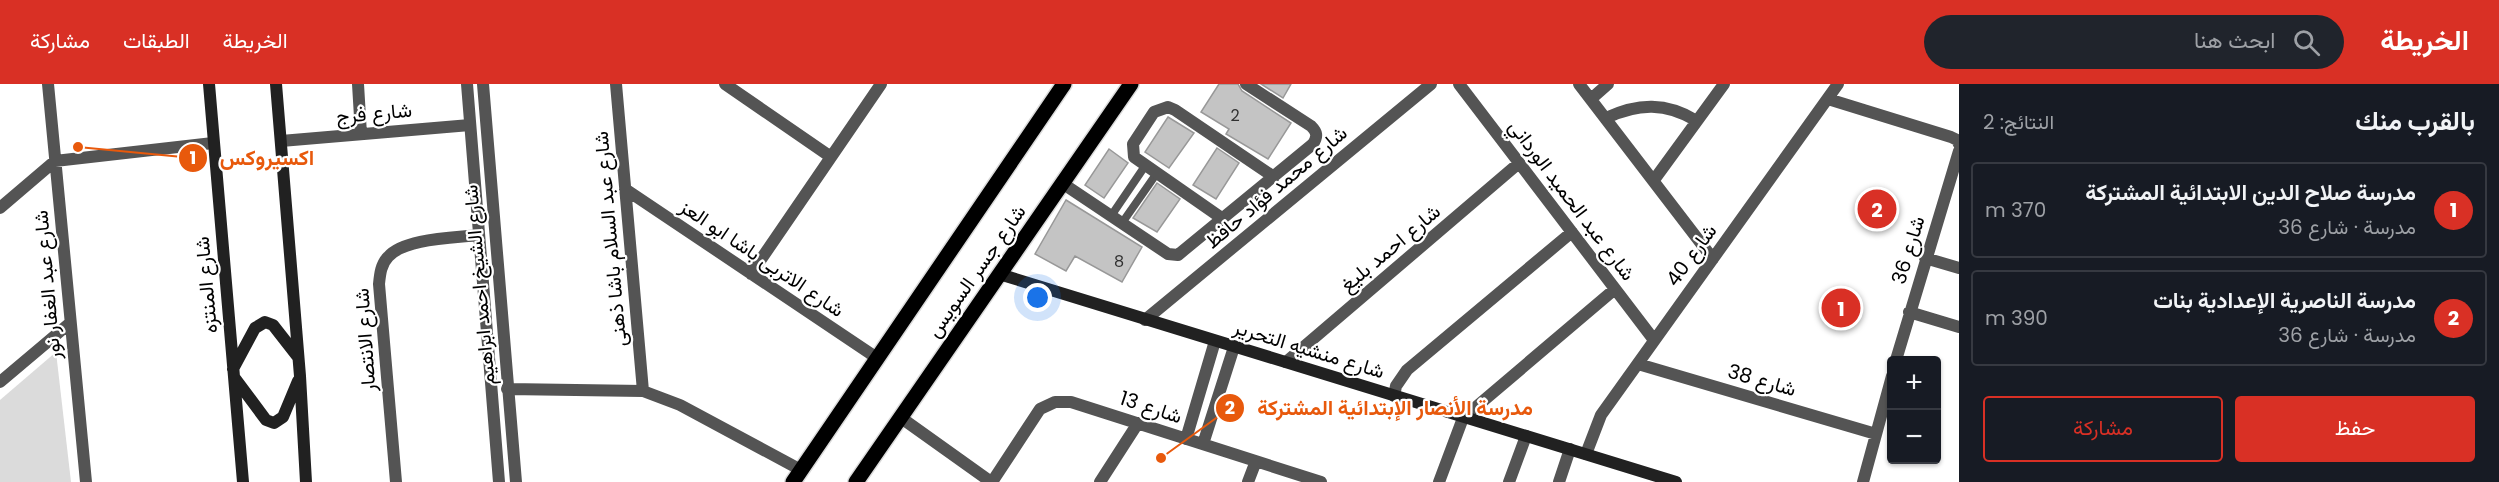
<!DOCTYPE html>
<html lang="ar">
<head>
<meta charset="utf-8">
<style>
  body { margin:0; font-family:Poppins,Vazirmatn,sans-serif; background:#20242c; color:#f1f3f6; direction:rtl }
  .controls { position:absolute; right:18px; bottom:18px; display:grid; overflow:hidden; border-radius:6px; box-shadow:0 2px 4px #0004 }
  .controls button { width:54px; height:54px; display:grid; place-items:center; padding:0; border:0; border-bottom:2px solid #363941; background:#171b24; color:#f1f3f6; font:30px sans-serif }
  .you { position:absolute; left:1038px; top:214px; width:21px; height:21px; margin:-15px; border:4px solid #fff; border-radius:50%; background:#1a73e8; box-shadow:0 0 0 9px #1a73e833 }
  .badge { display:grid; place-items:center; width:39px; height:39px; border-radius:50%; background:#d93025; color:#fff; font-size:20px; font-weight:700 }
  .pin { position:absolute; translate:-50% -50%; border:3px solid #fff; box-shadow:0 2px 6px #0006 }
  .list { margin:0; padding:0; list-style:none }
  h2 { display:flex; justify-content:space-between; align-items:center; height:78px; margin:0; padding:0 24px; font-size:26px }
  h2 small { font-size:20px; font-weight:400; color:#9ea1a6 }
  .list li { display:grid; grid-template-columns:39px 1fr auto; gap:18px; align-items:center; box-sizing:border-box; height:96px; margin:0 12px 12px; padding:0 12px; border:2px solid #363941; border-radius:6px }
  .list b { display:block; font-size:22px; white-space:nowrap }
  .list p { margin:0; font-size:20px; white-space:nowrap; color:#9ea1a6 }
  .list em { font-size:20px; font-style:normal; color:#9ea1a6 }
  .actions { display:flex; gap:12px; padding:18px 24px }
  .actions a { flex:1; padding:14px 0; border:2px solid #d93025; border-radius:6px; text-align:center; font-size:21px; color:#d93025 }
  .actions .main { background:#d93025; color:#fff }
  .icon { flex:none; width:33px; height:33px; fill:none; stroke:currentColor; stroke-width:2; stroke-linecap:round; stroke-linejoin:round }
  .map { position:relative; flex:none; width:1959px; height:398px; overflow:hidden; direction:ltr }
  header { display:flex; align-items:center; gap:36px; box-sizing:border-box; height:84px; padding:0 30px; background:#d93025; color:#fff }
  header strong { font-size:28px }
  nav { display:flex; gap:33px; margin-inline-start:auto; font-size:21px }
  .search { width:420px; height:54px; background:#20242c; display:flex; align-items:center; gap:15px; box-sizing:border-box; padding:0 21px; border-radius:33px; color:#9ea1a6; font-size:22px }
  main { display:flex }
  aside { flex:1; background:#171b24 }
  .map>svg:first-child { display:block }
  .green { fill:#dbdbdb }
  .building { fill:#c4c4c4; stroke:#989898; stroke-width:1.5 }
  .lines { fill:none; stroke-linecap:round; stroke-linejoin:round }
  .primary-casing { stroke:#dbdbdb; stroke-width:18 }
  .lane { stroke:#545454; stroke-width:8 }
  .street { stroke:#545454; stroke-width:12 }
  .secondary { stroke:#212121; stroke-width:12 }
  .primary { stroke:#000; stroke-width:15 }
  .labels { text-anchor:middle; stroke-width:4.5; stroke-linejoin:round; paint-order:stroke }
  .number-label { font-size:16px; fill:#313131 }
  .street-label { font-size:20px; fill:#000; stroke:#fff }
  .leader { fill:none; stroke:#e8590c; stroke-width:2 }
  .callout-dot { fill:#e8590c; stroke:#fff; stroke-width:2 }
  .mark-label { font-size:18px; text-anchor:middle; font-weight:bold; fill:#fff }
  .callout-label { font-size:21px; text-anchor:middle; font-weight:bold; fill:#e8590c; stroke:#fff; stroke-width:4.5; stroke-linejoin:round; paint-order:stroke }
</style>
</head>
<body>
<header>
<strong>الخريطة</strong>
<div class="search"><svg class="icon" aria-label="search" viewBox="0 0 24 24"><circle cx="10" cy="10" r="6"/><path d="M15 15l6 6"/></svg>ابحث هنا</div>
<nav><a>الخريطة</a><a>الطبقات</a><a>مشاركة</a></nav>
</header>
<main>
<aside>
<h2>بالقرب منك<small>النتائج: 2</small></h2>
<ul class="list">
<li><span class="badge">1</span><div><b>مدرسة صلاح الدين الابتدائية المشتركة</b><p>مدرسة · شارع 36</p></div><em>370 m</em></li>
<li><span class="badge">2</span><div><b>مدرسة الناصرية الإعدادية بنات</b><p>مدرسة · شارع 36</p></div><em>390 m</em></li>
</ul>
<div class="actions"><a class="main">حفظ</a><a>مشاركة</a></div>
</aside>
<div class="map">
<svg width="1959" height="398" viewBox="0 0 1959 398">
  <rect width="100%" height="100%" fill="#fff"/>
  <path class="green" d="M 56,268 L 71,398 L 0,398 L 0,316 Z"/>
  <path class="building" d="M 1219,0 L 1238,0 L 1242,7 L 1291,39 L 1268,75 L 1226,50 L 1229,45 L 1201,28 Z
    M 1261,0 L 1291,0 L 1283,14 Z
    M 1168,33 L 1194,49 L 1169,84 L 1145,68 Z
    M 1217,64 L 1239,79 L 1216,115 L 1193,101 Z
    M 1109,65 L 1128,79 L 1104,114 L 1085,101 Z
    M 1157,99 L 1180,115 L 1157,148 L 1133,134 Z
    M 1066,116 L 1142,163 L 1122,198 L 1075,172 L 1066,187 L 1035,170 Z"/>
  <g class="lines">
    <g class="primary-casing">
      <path id="primary" d="M 793,398 L 1064,0
        M 856,398 L 1131,0"/>
    </g>
    <path class="lane" d="M 1111,132 L 1145,82
      M 1122,139 L 1157,89"/>
    <path class="street" d="M 48,0 L 86,398
      M 358,0 L 361,50
      M 467,0 L 499,398
      M 483,0 L 516,398
      M 616,0 L 643,307
      M 725,0 L 831,73
      M 1459,0 L 1654,256
      M 1579,0 L 1713,175
      M 1591,15 L 1608,0
      M 1828,15 L 1951,53 L 1957,56 L 1959,60
      M 1606,34 C 1638,19 1666,18 1697,37
      M 281,57 L 470,41
      M 1654,96 L 1724,0
      M 1062,99 L 1168,170 L 1178,171 L 1313,60 C 1318,52 1317,48 1311,42 L 1246,0
      M 625,105 L 877,274
      M 0,124 L 55,77 L 213,59
      M 1223,135 L 1134,73 L 1133,60 L 1154,28 L 1168,23 L 1175,26 L 1274,93
      M 1925,174 L 1959,184
      M 751,190 L 881,0
      M 1909,228 L 1959,243
      M 1145,236 L 1431,0
      M 1896,276 L 1959,67
      M 1286,278 L 1519,79
      M 1638,280 L 1876,350
      M 0,298 L 70,239
      M 507,305 L 643,307 L 680,321 L 801,386
      M 1394,312 L 1396,302 L 1407,286 L 1572,148
      M 900,333 L 991,398
      M 1186,355 L 1215,257
      M 1203,360 L 1234,263
      M 1586,370 L 1601,331 L 1838,0
      M 396,398 L 379,200 C 380,190 381,180 388,173 C 404,154 455,154 479,151
      M 992,398 L 1040,325 L 1055,318 L 1071,318 L 1321,398
      M 1100,398 L 1138,339
      M 1248,398 L 1256,377
      M 1439,398 L 1463,334 L 1615,205
      M 1509,398 L 1526,352
      M 1559,398 L 1570,365
      M 1863,398 L 1892,292"/>
    <path class="secondary" d="M 209,0 L 243,398
      M 276,0 L 300,292 L 306,398
      M 999,190 L 1676,398
      M 233,285 L 255,244 L 265,238 L 273,241 L 298,273
      M 234,293 L 266,336 L 274,339 L 283,333 L 298,297"/>
    <use href="#primary" class="primary"/>
  </g>
  <g class="labels">
    <g class="number-label">
      <text x="1235" y="37">2</text>
      <text x="1119" y="183">8</text>
    </g>
    <g class="street-label">
      <text transform="translate(374 29) rotate(-5)" y="7">شارع فرج</text>
      <text transform="translate(1276 103) rotate(-40)" y="7">شارع محمد فؤاد حافظ</text>
      <text transform="translate(1572 116) rotate(53)" y="7">شارع عبد الحميد الورداني</text>
      <text transform="translate(610 155) rotate(-95)" y="7">شارع عبد السلام باشا ذهنى</text>
      <text transform="translate(1390 164) rotate(-40)" y="7">شارع احمد بليغ</text>
      <text transform="translate(1908 166) rotate(-73)" y="7">شارع 36</text>
      <text transform="translate(1691 171) rotate(-54)" y="7">شارع 40</text>
      <text transform="translate(762 174) rotate(34)" y="7">شارع الاتربى باشا ابو العز</text>
      <text transform="translate(976 187) rotate(-55)" y="7">شارع جسر السويس</text>
      <text transform="translate(47 201) rotate(-95)" y="7">شارع عبد الغفار نور</text>
      <text transform="translate(206 201) rotate(-95)" y="7">شارع المنتزه</text>
      <text transform="translate(479 201) rotate(-95)" y="7">شارع الشيخ احمد ابراهيم</text>
      <text transform="translate(365 256) rotate(-94)" y="7">شارع الانتصار</text>
      <text transform="translate(1309 265) rotate(17)" y="7">شارع منشيه التحرير</text>
      <text transform="translate(1762 296) rotate(16)" y="7">شارع 38</text>
      <text transform="translate(1151 323) rotate(18)" y="7">شارع 13</text>
    </g>
  </g>
  <path class="leader" d="M78 63L193 74M1161 374L1230 324"/>
  <g class="callout-dot">
    <circle cx="78" cy="63" r="6"/>
    <circle cx="1161" cy="374" r="6"/>
    <circle cx="193" cy="74" r="15"/>
    <circle cx="1230" cy="324" r="15"/>
  </g>
  <g class="mark-label">
    <text x="193" y="80">1</text>
    <text x="1230" y="330">2</text>
  </g>
  <g class="callout-label">
    <text x="267" y="81">اكسيروكس</text>
    <text x="1395" y="331">مدرسة الأنصار الإبتدائية المشتركة</text>
  </g>
</svg>
<div class="controls">
<button>+</button>
<button>−</button>
</div>
<div class="you"></div>
<div class="pin badge" style="left:1841px;top:224px">1</div>
<div class="pin badge" style="left:1877px;top:125px">2</div>
</div>
</main>
</body>
</html>
